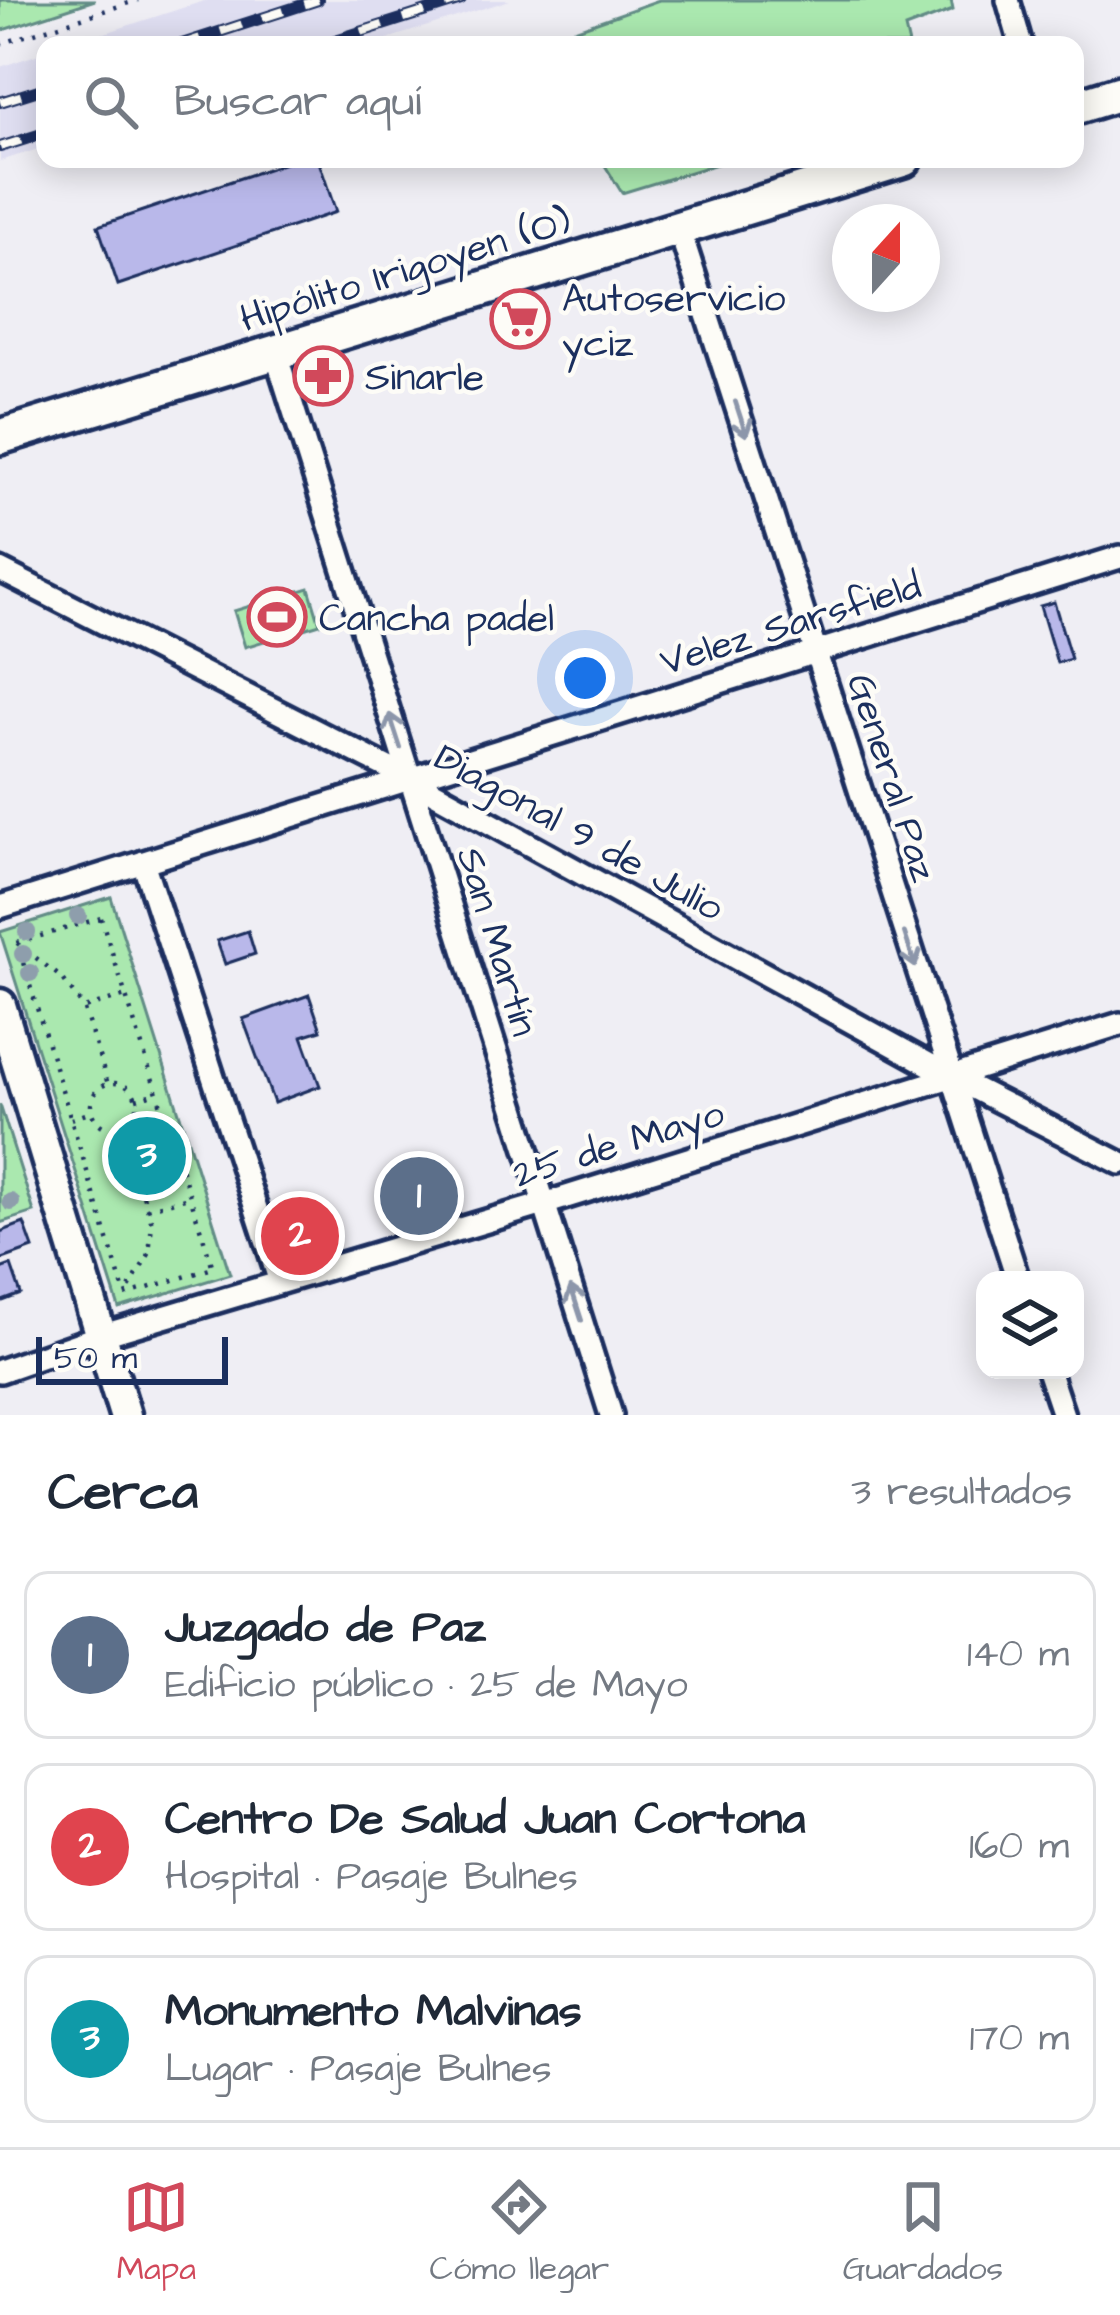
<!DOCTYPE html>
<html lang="es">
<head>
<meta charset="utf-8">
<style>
  body { margin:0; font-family:"Architects Daughter",sans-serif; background:#f2f2f3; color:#1f2937 }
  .controls { position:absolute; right:36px; bottom:36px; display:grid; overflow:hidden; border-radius:24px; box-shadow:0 6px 30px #0003 }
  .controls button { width:108px; height:108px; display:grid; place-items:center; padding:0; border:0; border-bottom:3px solid #e0e1e3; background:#fff; color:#1f2937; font:60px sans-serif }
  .compass { position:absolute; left:832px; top:204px; width:108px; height:108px; border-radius:50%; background:#fff; box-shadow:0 6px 30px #0003; rotate:21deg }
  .scale { position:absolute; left:36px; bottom:30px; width:192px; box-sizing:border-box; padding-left:12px; border:6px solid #1b2f5e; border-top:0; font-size:33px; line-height:42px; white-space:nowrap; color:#1b2f5e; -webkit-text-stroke:9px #fdfcf7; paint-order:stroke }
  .you { position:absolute; left:585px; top:678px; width:42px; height:42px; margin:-30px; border:9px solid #fff; border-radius:50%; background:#1a73e8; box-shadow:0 0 0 18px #1a73e833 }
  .badge { display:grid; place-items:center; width:78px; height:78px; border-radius:50%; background:#d1495b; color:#fff; font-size:39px; font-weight:700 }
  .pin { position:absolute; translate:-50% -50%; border:6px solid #fff; box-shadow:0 3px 12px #0006 }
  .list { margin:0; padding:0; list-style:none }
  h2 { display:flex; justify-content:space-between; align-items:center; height:156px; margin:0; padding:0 48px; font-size:51px }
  h2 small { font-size:39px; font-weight:400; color:#747a83 }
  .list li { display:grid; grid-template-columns:78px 1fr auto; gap:36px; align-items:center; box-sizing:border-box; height:168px; margin:0 24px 24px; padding:0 24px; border:3px solid #e0e1e3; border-radius:24px }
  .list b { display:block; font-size:45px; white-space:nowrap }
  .list p { margin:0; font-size:39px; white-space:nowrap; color:#747a83 }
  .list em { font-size:39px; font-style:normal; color:#747a83 }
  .icon { flex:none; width:66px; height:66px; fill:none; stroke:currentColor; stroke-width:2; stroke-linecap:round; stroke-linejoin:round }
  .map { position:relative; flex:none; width:1120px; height:1415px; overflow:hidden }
  .search { position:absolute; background:#fff; box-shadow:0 6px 30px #0003; left:36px; right:36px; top:36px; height:132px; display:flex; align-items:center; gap:30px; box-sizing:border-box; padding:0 42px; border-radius:24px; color:#747a83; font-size:45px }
  .sheet { height:732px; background:#fff }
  nav { display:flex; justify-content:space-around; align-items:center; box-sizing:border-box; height:168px; border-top:3px solid #e0e1e3; background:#fff; font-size:33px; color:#747a83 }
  nav a { display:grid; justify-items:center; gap:6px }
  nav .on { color:#d1495b }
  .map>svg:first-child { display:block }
  .built { fill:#dfdef1 }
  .green { fill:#aae8af; stroke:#628c86; stroke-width:3 }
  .building { fill:#b9b8ea; stroke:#1b2f5e; stroke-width:3 }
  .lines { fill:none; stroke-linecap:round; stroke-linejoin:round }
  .minor-casing { stroke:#1b2f5e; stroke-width:30 }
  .secondary-casing { stroke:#1b2f5e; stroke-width:39 }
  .trunk-casing { stroke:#1b2f5e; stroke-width:42 }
  .path { stroke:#1b2f5e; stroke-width:4.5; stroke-dasharray:3 9; stroke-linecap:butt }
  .minor { stroke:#fdfcf7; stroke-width:21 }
  .secondary { stroke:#fdfcf7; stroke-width:30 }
  .trunk { stroke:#fdfcf7; stroke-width:33 }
  .rail-casing { stroke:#1b2f5e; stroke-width:12 }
  .rail { stroke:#fdfcf7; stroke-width:8; stroke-dasharray:22; stroke-linecap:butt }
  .tree { fill:#8e9eac }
  .oneway { stroke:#8c96aa }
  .labels { text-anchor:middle; stroke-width:9; stroke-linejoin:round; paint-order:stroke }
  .street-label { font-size:39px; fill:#1b2f5e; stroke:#fdfcf7 }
  .poi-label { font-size:39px; fill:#1b2f5e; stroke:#fdfcf7; text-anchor:start }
</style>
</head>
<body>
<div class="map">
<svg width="1120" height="1415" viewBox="0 0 1120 1415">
  <rect width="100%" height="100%" fill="#efeef4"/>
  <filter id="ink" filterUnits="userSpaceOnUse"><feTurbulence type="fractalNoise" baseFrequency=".00833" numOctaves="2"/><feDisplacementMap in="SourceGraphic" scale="24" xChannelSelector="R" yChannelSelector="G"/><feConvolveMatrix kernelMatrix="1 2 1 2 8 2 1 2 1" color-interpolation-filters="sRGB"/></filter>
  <g filter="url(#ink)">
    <path class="built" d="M 207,0 L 510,0 L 368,45 L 68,45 Z
      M 45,52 L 45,147 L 0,161 L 0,67 Z"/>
    <path class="green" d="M 0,0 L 95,0 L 0,31 Z
      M 659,0 L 951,0 L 953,10 L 905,28 L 909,45 L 532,45 Z
      M 601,159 L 733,159 L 622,193 Z
      M 309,588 L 320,624 L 245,647 L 234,611 Z
      M 111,897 L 230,1274 L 119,1308 L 0,932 Z
      M 0,1105 L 34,1212 L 0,1223 Z"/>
    <path class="building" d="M 297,159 L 318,159 L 336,212 L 118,285 L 98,226 Z
      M 1054,602 L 1071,659 L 1057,663 L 1040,606 Z
      M 248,931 L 255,954 L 225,964 L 217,941 Z
      M 309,995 L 321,1030 L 302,1036 L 320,1086 L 274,1103 L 243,1019 Z
      M 24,1223 L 33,1248 L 0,1260 L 0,1232 Z
      M 11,1265 L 21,1294 L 0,1302 L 0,1269 Z"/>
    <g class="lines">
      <g class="minor-casing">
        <path id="minor" d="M 1008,0 L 1021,45
          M 679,228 L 1018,1280
          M 275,351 L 611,1415
          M 0,570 L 410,779 L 950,1076 L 1120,1163
          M 143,862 L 280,1282
          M 0,907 L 1120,557
          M 1048,1370 L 1063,1415
          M 0,1371 L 100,1336 L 544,1204 L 1120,1024"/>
      </g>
      <g class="secondary-casing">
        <path id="secondary" d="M 0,1005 L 125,1415"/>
      </g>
      <g class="trunk-casing">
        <path id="trunk" d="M 1075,107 L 1120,93
          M 0,437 L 904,159"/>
      </g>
      <path class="path" d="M 0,44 L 138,0
        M 101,918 L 213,1268 L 125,1295 L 17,943 Z
        M 17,943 L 63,979 L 84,1008 L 126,996
        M 84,1010 L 108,1084
        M91 1106a23 23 0 1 1 46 0a23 23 0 1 1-46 0Z
        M 136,1099 L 158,1093
        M 71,1119 L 92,1112
        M 121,1127 L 152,1223 L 149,1254 L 125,1295
        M 147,1209 L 188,1197"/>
      <use href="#minor" class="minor"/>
      <use href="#secondary" class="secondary"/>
      <use href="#trunk" class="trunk"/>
      <g class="rail-casing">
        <path id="rail" d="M 179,45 L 318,0
          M 320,45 L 461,0
          M 0,102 L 45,88
          M 0,147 L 45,133"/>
      </g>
      <use href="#rail" class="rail"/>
    </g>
    <g class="tree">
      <circle cx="78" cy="916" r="9"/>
      <circle cx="27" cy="932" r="9"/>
      <circle cx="23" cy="954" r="9"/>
      <circle cx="30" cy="973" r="9"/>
      <circle cx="11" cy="1202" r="9"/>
    </g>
    <defs><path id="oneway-shaft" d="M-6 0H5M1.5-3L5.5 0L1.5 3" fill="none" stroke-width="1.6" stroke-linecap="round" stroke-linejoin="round" transform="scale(3)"/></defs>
    <g class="oneway">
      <use href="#oneway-shaft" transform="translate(741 419) rotate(72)"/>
      <use href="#oneway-shaft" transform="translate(395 731) rotate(-108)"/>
      <use href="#oneway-shaft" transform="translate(910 950) rotate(72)"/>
      <use href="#oneway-shaft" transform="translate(576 1303) rotate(-108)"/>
    </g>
  </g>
  <defs>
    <g id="supermarket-ring" transform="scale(3)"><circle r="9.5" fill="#fdfcf7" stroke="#d1495b" stroke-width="1.5"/><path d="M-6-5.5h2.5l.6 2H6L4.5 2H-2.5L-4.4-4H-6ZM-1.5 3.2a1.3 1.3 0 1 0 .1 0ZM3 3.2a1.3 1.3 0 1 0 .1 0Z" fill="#d1495b"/></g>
    <g id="pharmacy-ring" transform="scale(3)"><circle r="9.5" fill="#fdfcf7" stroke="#d1495b" stroke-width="1.5"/><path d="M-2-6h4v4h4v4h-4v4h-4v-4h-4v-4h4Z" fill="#d1495b"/></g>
    <g id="stadium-ring" transform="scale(3)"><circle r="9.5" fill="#fdfcf7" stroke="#d1495b" stroke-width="1.5"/><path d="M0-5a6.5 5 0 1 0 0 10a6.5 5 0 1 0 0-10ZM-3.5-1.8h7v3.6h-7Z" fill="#d1495b"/></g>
  </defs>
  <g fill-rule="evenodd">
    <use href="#supermarket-ring" x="520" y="319"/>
    <use href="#pharmacy-ring" x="323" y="376"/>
    <use href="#stadium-ring" x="277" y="617"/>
  </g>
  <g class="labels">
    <g class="street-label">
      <text transform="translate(405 268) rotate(-17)" y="14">Hipólito Irigoyen (O)</text>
      <text transform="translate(790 622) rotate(-17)" y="14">Velez Sarsfield</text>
      <text transform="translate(894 777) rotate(72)" y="14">General Paz</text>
      <text transform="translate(580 831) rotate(29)" y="14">Diagonal 9 de Julio</text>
      <text transform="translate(499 941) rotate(73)" y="14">San Martín</text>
      <text transform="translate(618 1142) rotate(-17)" y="14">25 de Mayo</text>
    </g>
    <g class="poi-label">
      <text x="562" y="311">Autoservicio<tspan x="562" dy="45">yciz</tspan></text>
      <text x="365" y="390">Sinarle</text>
      <text x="319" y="631">Cancha padel</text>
    </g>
  </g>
</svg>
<div class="controls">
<button><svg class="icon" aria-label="layers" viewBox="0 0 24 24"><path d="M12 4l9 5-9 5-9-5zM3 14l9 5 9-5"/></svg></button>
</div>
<svg class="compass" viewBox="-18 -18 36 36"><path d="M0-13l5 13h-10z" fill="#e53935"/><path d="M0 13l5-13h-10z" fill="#747a83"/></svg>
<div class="scale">50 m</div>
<div class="you"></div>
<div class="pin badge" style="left:419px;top:1196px;background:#5c6f8a">1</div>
<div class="pin badge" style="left:300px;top:1236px;background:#e0444e">2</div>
<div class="pin badge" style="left:147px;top:1156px;background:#0f9aa8">3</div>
<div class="search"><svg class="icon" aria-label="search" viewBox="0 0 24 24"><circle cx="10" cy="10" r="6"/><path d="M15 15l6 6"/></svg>Buscar aquí</div>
</div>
<section class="sheet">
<h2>Cerca<small>3 resultados</small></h2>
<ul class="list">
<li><span class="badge" style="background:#5c6f8a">1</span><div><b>Juzgado de Paz</b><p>Edificio público · 25 de Mayo</p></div><em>140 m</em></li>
<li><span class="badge" style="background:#e0444e">2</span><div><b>Centro De Salud Juan Cortona</b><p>Hospital · Pasaje Bulnes</p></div><em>160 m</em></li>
<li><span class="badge" style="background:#0f9aa8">3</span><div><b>Monumento Malvinas</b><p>Lugar · Pasaje Bulnes</p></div><em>170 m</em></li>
</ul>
</section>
<nav>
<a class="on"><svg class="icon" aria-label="map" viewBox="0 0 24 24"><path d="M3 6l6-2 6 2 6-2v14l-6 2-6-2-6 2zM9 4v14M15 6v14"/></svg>Mapa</a>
<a><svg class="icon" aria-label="directions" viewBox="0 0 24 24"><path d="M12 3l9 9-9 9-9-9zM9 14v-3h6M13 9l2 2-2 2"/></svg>Cómo llegar</a>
<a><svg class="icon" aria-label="saved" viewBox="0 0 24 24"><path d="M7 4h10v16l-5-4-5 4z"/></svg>Guardados</a>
</nav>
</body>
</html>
